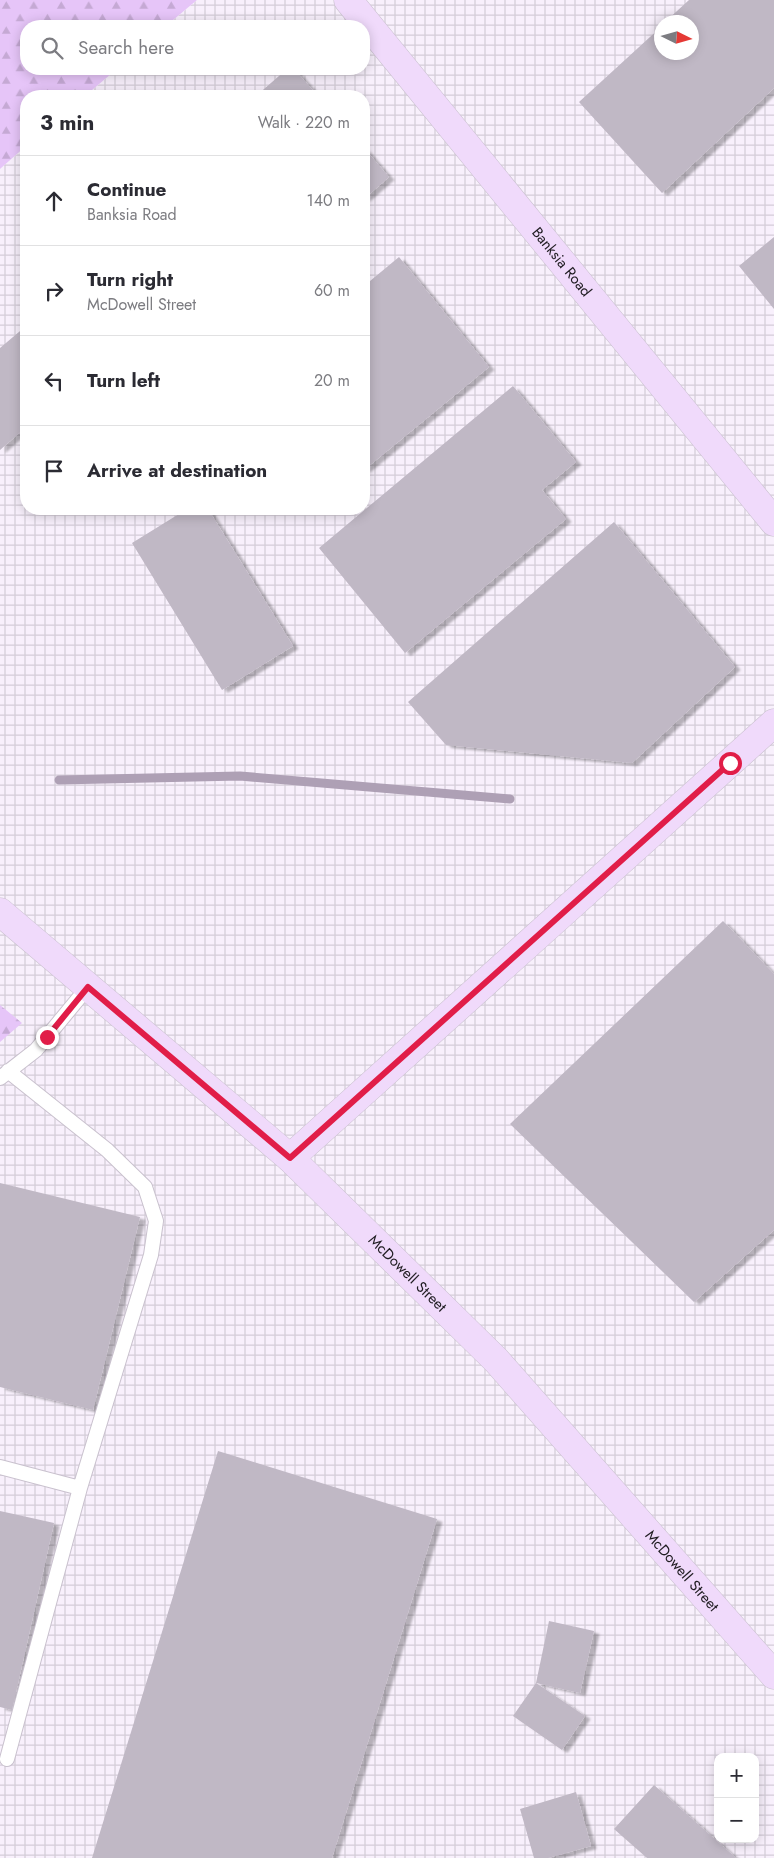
<!DOCTYPE html>
<html lang="en">
<head>
<meta charset="utf-8">
<style>
  body { margin:0; font-family:Jost,sans-serif; background:#f7f7f7; color:#2b2b33 }
  .controls { position:absolute; right:15px; bottom:15px; display:grid; overflow:hidden; border-radius:10px; box-shadow:0 2px 12px #0003 }
  .controls button { width:45px; height:45px; display:grid; place-items:center; padding:0; border:0; border-bottom:1px solid #e1e1e2; background:#fff; color:#2b2b33; font:25px sans-serif }
  .compass { position:absolute; left:654px; top:15px; width:45px; height:45px; border-radius:50%; background:#fff; box-shadow:0 2px 12px #0003; rotate:95deg }
  .stop { position:absolute; width:15px; height:15px; margin:-11px; border:4px solid #e11d48; border-radius:50%; background:#fff }
  .stop.end { background:#e11d48; border-color:#fff; box-shadow:0 1px 5px #0008 }
  .list { margin:0; padding:0; list-style:none }
  h2 { display:flex; justify-content:space-between; align-items:center; height:65px; margin:0; padding:0 20px; font-size:21px }
  h2 small { font-size:16px; font-weight:400; color:#7c7c81 }
  .list li { display:grid; grid-template-columns:32px 1fr auto; gap:15px; align-items:center; box-sizing:border-box; height:90px; padding:0 20px; border-top:1px solid #e1e1e2 }
  .list b { display:block; font-size:19px; white-space:nowrap }
  .list p { margin:0; font-size:16px; white-space:nowrap; color:#7c7c81 }
  .list em { font-size:16px; font-style:normal; color:#7c7c81 }
  .icon { flex:none; width:28px; height:28px; fill:none; stroke:currentColor; stroke-width:2; stroke-linecap:round; stroke-linejoin:round }
  .map { position:relative; flex:none; width:774px; height:1858px; overflow:hidden }
  .search { position:absolute; background:#fff; box-shadow:0 2px 12px #0003; left:20px; top:20px; width:350px; height:55px; display:flex; align-items:center; gap:12px; box-sizing:border-box; padding:0 18px; border-radius:20px; color:#7c7c81; font-size:19px }
  .panel { position:absolute; background:#fff; box-shadow:0 2px 12px #0003; left:20px; top:90px; width:350px; height:425px; border-radius:20px }
  .map>svg:first-child { display:block }
  .industrial { fill:url(#industrial-grid); fill-rule:evenodd }
  .forest { fill:url(#forest-firs) }
  .lines { fill:none; stroke-linecap:round; stroke-linejoin:round }
  .stream { stroke:#aea0b5; stroke-width:9 }
  .building { fill:#c0b8c5; filter:url(#shadow) }
  .lane-casing { stroke:#c9c1ce; stroke-width:16 }
  .secondary-casing { stroke:#c9c1ce; stroke-width:29 }
  .lane { stroke:#fff; stroke-width:14 }
  .secondary { stroke:#f0dafb; stroke-width:28 }
  .route { stroke:#e11d48; stroke-width:6 }
  .labels { text-anchor:middle; stroke-width:5; stroke-linejoin:round; paint-order:stroke }
  .street-label { font-size:15px; fill:#1f1c21; stroke:#fcfafd }
</style>
</head>
<body>
<div class="map">
<svg width="774" height="1858" viewBox="0 0 774 1858">
  <defs>
    <pattern id="industrial-grid" width="8" height="8" patternUnits="userSpaceOnUse" patternTransform="scale(1.25)"><rect width="8" height="8" fill="#f8f0fc"/><path d="M0 4h8M4 0v8" fill="none" stroke="#d4cdd8"/></pattern>
    <pattern id="forest-firs" width="22" height="20" patternUnits="userSpaceOnUse" patternTransform="scale(1.25)"><rect width="22" height="20" fill="#e6c5f8"/><path d="M5 1l3.5 6h-7zM16 11l3.5 6h-7z" fill="#c5a9d4"/></pattern>
    <filter id="shadow"><feDropShadow dx="5.5" dy="3" stdDeviation="1" flood-color="#0004"/></filter>
  </defs>
  <rect width="100%" height="100%" fill="#fcfafd"/>
  <path class="industrial" d="M 197,0 L 774,0 L 774,1858 L 0,1858 L 0,169 L 26,146 L 26,509 L 364,509 L 364,96 L 85,96 L 117,69 L 364,69 L 364,26 L 166,26 ZM 662,22 L 692,22 L 692,52 L 662,52 ZM 718,1757 L 755,1757 L 755,1839 L 718,1839 Z"/>
  <path class="forest" d="M 0,0 L 197,0 L 166,26 L 26,26 L 26,69 L 117,69 L 85,96 L 26,96 L 26,146 L 0,169 Z
    M 0,1005 L 22,1023 L 0,1042 Z"/>
  <g class="lines">
    <path class="stream" d="M 59,780 L 240,776 L 510,799"/>
  </g>
  <path class="building" d="M 689,0 L 774,0 L 774,88 L 662,193 L 579,102 L 662,26 L 662,52 L 692,52 L 692,22 L 665,22 Z
    M 287,69 L 294,69 L 318,96 L 256,96 Z
    M 364,148 L 389,177 L 364,199 Z
    M 774,237 L 774,309 L 739,266 Z
    M 399,257 L 489,367 L 364,470 L 364,286 Z
    M 26,326 L 26,427 L 0,450 L 0,348 Z
    M 513,386 L 576,462 L 542,490 L 566,519 L 405,653 L 319,548 Z
    M 187,509 L 208,509 L 293,646 L 222,690 L 132,543 Z
    M 614,522 L 735,667 L 632,763 L 446,745 L 408,702 Z
    M 723,921 L 774,974 L 774,1230 L 694,1302 L 510,1124 Z
    M 0,1183 L 140,1217 L 93,1410 L 0,1387 Z
    M 218,1451 L 437,1519 L 332,1858 L 92,1858 Z
    M 0,1511 L 54,1523 L 12,1710 L 0,1707 Z
    M 549,1621 L 594,1631 L 580,1693 L 536,1683 L 585,1716 L 562,1750 L 513,1716 L 536,1683 Z
    M 654,1785 L 736,1858 L 647,1858 L 614,1829 Z
    M 576,1792 L 591,1846 L 548,1858 L 534,1858 L 520,1809 Z"/>
  <g class="lines">
    <g class="lane-casing">
      <path id="lane" d="M 0,1078 L 36,1050 L 88,987
        M 0,1467 L 80,1488
        M 7,1759 L 80,1488 L 151,1255 L 156,1221 L 145,1187 L 107,1150 L 8,1071"/>
    </g>
    <g class="secondary-casing">
      <g id="secondary">
        <path id="s1" d="M 348,0 L 774,522"/>
        <path id="s2" d="M 0,912 L 290,1158 L 496,1360 L 774,1675"/>
        <path d="M 290,1158 L 774,723"/>
      </g>
    </g>
    <use href="#lane" class="lane"/>
    <use href="#secondary" class="secondary"/>
  </g>
  <g class="lines">
    <path class="route" d="M 47,1037 L 88,987 L 290,1158 L 730,763"/>
  </g>
  <g class="labels">
    <g class="street-label">
      <text dy="5" stroke="none"><textPath href="#s1" startOffset="338">Banksia Road</textPath></text>
      <text dy="5" stroke="none"><textPath href="#s2" startOffset="545">McDowell Street</textPath></text>
      <text dy="5" stroke="none"><textPath href="#s2" startOffset="950">McDowell Street</textPath></text>
    </g>
  </g>
</svg>
<div class="controls">
<button>+</button>
<button>−</button>
</div>
<svg class="compass" viewBox="-18 -18 36 36"><path d="M0-13l5 13h-10z" fill="#e53935"/><path d="M0 13l5-13h-10z" fill="#7c7c81"/></svg>
<div class="stop" style="left:730px;top:763px"></div>
<div class="stop end" style="left:47px;top:1037px"></div>
<div class="search"><svg class="icon" aria-label="search" viewBox="0 0 24 24"><circle cx="10" cy="10" r="6"/><path d="M15 15l6 6"/></svg>Search here</div>
<section class="panel">
<h2>3 min<small>Walk · 220 m</small></h2>
<ul class="list">
<li><svg class="icon" aria-label="ahead" viewBox="0 0 24 24"><path d="M12 20V5M6 11l6-6 6 6"/></svg><div><b>Continue</b><p>Banksia Road</p></div><em>140 m</em></li>
<li><svg class="icon" aria-label="right" viewBox="0 0 24 24"><path d="M7 20v-9h11M14 6l5 5-5 5"/></svg><div><b>Turn right</b><p>McDowell Street</p></div><em>60 m</em></li>
<li><svg class="icon" aria-label="left" viewBox="0 0 24 24"><path d="M17 20v-9H6M10 6l-5 5 5 5"/></svg><div><b>Turn left</b></div><em>20 m</em></li>
<li><svg class="icon" aria-label="arrive" viewBox="0 0 24 24"><path d="M6 21V4h12l-3 4 3 4H6"/></svg><div><b>Arrive at destination</b></div></li>
</ul>
</section>
</div>
</body>
</html>
